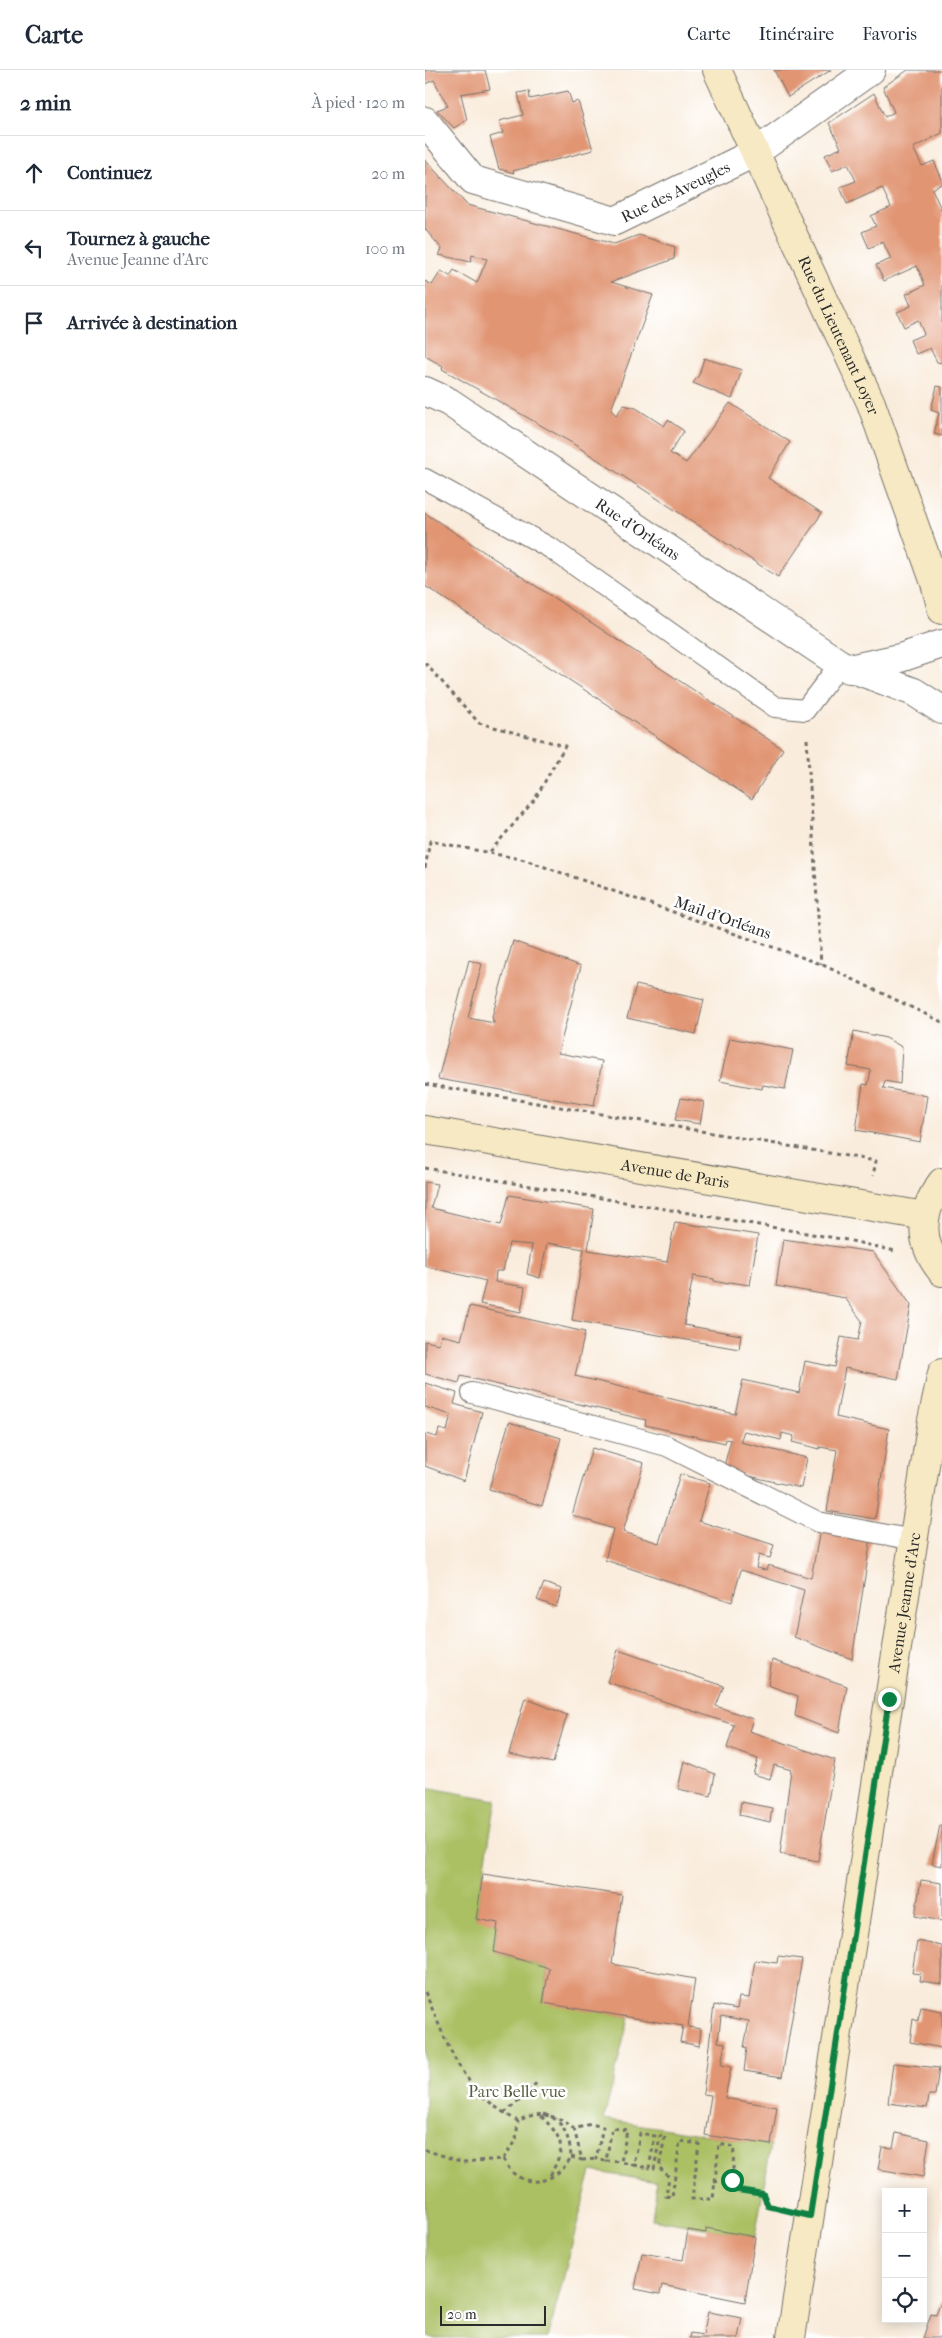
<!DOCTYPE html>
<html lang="fr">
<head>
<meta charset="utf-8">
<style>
  body { margin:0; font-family:"IM FELL French Canon",serif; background:#f2f2f3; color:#1f2937 }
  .controls { position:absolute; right:15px; bottom:15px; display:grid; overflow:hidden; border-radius:0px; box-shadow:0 2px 12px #0003 }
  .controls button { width:45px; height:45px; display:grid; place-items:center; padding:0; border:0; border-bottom:1px solid #e0e1e3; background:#fff; color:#1f2937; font:25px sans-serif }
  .scale { position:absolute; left:15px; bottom:12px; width:106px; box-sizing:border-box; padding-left:5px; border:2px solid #2b2b2b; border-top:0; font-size:14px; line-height:18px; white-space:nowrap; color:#2b2b2b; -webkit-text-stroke:4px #fff; paint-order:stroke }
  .stop { position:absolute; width:15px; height:15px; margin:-11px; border:4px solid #0b8043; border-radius:50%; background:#fff }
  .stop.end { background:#0b8043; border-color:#fff; box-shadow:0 1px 5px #0008 }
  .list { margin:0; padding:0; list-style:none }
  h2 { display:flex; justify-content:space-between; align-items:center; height:65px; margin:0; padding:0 20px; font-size:21px }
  h2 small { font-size:16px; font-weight:400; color:#747a83 }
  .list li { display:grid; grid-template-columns:32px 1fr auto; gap:15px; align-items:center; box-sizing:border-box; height:75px; padding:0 20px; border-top:1px solid #e0e1e3 }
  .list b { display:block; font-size:19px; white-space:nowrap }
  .list p { margin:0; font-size:16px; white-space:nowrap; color:#747a83 }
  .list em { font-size:16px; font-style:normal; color:#747a83 }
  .icon { flex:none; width:28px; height:28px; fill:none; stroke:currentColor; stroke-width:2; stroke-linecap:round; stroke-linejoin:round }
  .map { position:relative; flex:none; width:517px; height:2268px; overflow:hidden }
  header { display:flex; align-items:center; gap:30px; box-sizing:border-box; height:70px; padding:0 25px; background:#fff; border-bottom:1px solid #e0e1e3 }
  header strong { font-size:24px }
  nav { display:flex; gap:28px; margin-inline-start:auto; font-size:18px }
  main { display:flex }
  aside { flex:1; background:#fff }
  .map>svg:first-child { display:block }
  .green { fill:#abc064; stroke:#6b7648 }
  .building { fill:#e19573 }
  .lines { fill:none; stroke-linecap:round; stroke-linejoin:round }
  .service-casing { stroke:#736f69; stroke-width:22 }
  .minor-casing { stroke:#736f69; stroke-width:30 }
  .secondary-casing { stroke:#736f69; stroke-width:30 }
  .path { stroke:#736f69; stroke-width:3; stroke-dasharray:4 4; stroke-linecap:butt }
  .service { stroke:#fff; stroke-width:20 }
  .minor { stroke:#fff; stroke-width:28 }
  .secondary { stroke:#f6e9c3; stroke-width:28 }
  .route { stroke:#0b8043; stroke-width:6 }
  .labels { text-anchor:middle; stroke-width:5; stroke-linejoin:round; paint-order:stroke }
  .street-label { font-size:16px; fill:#2b2b2b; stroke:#fff }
  .park-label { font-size:16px; fill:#585f3f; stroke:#fff }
</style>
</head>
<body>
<header>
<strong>Carte</strong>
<nav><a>Carte</a><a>Itinéraire</a><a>Favoris</a></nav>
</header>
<main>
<aside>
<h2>2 min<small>À pied · 120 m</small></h2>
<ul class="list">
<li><svg class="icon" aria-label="ahead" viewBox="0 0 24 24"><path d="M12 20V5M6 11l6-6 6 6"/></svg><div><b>Continuez</b></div><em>20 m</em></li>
<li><svg class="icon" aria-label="left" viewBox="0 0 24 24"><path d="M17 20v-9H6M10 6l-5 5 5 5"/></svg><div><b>Tournez à gauche</b><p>Avenue Jeanne d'Arc</p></div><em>100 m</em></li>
<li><svg class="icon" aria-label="arrive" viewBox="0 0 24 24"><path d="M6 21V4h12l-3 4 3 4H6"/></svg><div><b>Arrivée à destination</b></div></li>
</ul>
</aside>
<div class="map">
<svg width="517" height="2268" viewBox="0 0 517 2268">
  <rect width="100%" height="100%" fill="#fff"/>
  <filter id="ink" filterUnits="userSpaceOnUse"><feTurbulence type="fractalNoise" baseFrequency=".02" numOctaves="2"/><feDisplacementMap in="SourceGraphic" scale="10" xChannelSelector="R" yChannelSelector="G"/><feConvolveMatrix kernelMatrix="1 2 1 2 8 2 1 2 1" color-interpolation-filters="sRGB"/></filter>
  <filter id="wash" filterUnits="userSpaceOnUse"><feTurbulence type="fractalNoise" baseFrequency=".0096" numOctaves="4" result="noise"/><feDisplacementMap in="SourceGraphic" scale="20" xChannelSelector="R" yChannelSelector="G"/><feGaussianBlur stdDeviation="1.12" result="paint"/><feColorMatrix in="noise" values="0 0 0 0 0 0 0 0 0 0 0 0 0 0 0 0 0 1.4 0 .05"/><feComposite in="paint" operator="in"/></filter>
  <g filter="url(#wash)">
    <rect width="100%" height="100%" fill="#f9ecdc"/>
    <path class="green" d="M 0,1717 L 71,1730 L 51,1848 L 73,1853 L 69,1882 L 124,1898 L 118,1932 L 204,1947 L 179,2049 L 346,2075 L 330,2167 L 227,2149 L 232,2112 L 166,2101 L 123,2268 L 9,2268 L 0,2266 Z"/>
    <g id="blocks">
      <path class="building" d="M 0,0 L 60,0 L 65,19 L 36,24 L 42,50 L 29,58 L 12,40 L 23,36 L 9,10 L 0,14 Z
        M 349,0 L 406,0 L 363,27 Z
        M 483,0 L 517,0 L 517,63 L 488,78 L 497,96 L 509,91 L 517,109 L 517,114 L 507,119 L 517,141 L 517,293 L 512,292 L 505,278 L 491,284 L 485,270 L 499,264 L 493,250 L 479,257 L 472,242 L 486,236 L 481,224 L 500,215 L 492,196 L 459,211 L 451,195 L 466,189 L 458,172 L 444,178 L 437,162 L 451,156 L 446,146 L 466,137 L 457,118 L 422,134 L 415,117 L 431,111 L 423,94 L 407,101 L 400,85 L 416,78 L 404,53 L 449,23 L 460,47 L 469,42 L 458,17 Z
        M 104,21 L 105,29 L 143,21 L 147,33 L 153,31 L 168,80 L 88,101 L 89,103 L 74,99 L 65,67 L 78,63 L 74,51 L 98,45 L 93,23 Z
        M 0,90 L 42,135 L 189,174 L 214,165 L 250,177 L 249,189 L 186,212 L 228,225 L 186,340 L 191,345 L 199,335 L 211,338 L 239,356 L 243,350 L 259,361 L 245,383 L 261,393 L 305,333 L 365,372 L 343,408 L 397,443 L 353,507 L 147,373 L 17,299 L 18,296 L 0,286 L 0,211 L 7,215 L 16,201 L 25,206 L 29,200 L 52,213 L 62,189 L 47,185 L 46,192 L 14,185 L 17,179 L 0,159 Z
        M 279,288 L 317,300 L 307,329 L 268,313 L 274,305 Z
        M 512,316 L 517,317 L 517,366 L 509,364 L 514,343 L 506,340 Z
        M 0,443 L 358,679 L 327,729 L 0,516 Z
        M 88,871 L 156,896 L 133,983 L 177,991 L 169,1036 L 13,1009 L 44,890 L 57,894 L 43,948 L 69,953 L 67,947 Z
        M 211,915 L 279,930 L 271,964 L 202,948 Z
        M 429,961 L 461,968 L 477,977 L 475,1014 L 460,1011 L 458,1018 L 502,1026 L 495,1072 L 431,1060 L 438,1014 L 443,1015 L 446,1000 L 423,996 Z
        M 305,968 L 368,980 L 360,1019 L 338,1015 L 337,1019 L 295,1011 Z
        M 256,1028 L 279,1032 L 275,1054 L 250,1050 Z
        M 0,1112 L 12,1114 L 6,1138 L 76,1155 L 84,1125 L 169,1139 L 163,1180 L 242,1192 L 250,1152 L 333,1165 L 325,1215 L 304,1212 L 303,1214 L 289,1211 L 289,1209 L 268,1206 L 259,1255 L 316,1265 L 314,1279 L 147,1250 L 159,1179 L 122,1173 L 115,1208 L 102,1204 L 107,1175 L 84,1173 L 78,1201 L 71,1201 L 70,1212 L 100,1217 L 96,1242 L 55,1234 L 61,1211 L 0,1196 Z
        M 358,1169 L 448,1182 L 486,1235 L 473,1309 L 420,1298 L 411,1347 L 464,1359 L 450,1449 L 402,1441 L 412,1380 L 395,1377 L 395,1379 L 367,1372 L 369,1366 L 357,1363 L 356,1370 L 319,1361 L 315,1372 L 382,1388 L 376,1418 L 298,1400 L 306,1370 L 301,1369 L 300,1373 L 220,1355 L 221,1350 L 36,1306 L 34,1313 L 0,1304 L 0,1271 L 14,1274 L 16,1265 L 36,1270 L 45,1236 L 160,1262 L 150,1306 L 310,1344 L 318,1310 L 374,1323 L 380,1291 L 410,1297 L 416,1267 L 433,1270 L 437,1251 L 420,1228 L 351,1216 Z
        M 0,1313 L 32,1323 L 29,1334 L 57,1342 L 39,1411 L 0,1396 L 0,1364 L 12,1367 L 14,1359 L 22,1361 L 26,1345 L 0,1337 Z
        M 84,1352 L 136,1368 L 117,1436 L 64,1419 Z
        M 167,1378 L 219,1393 L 198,1462 L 234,1473 L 255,1404 L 285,1413 L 274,1451 L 349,1475 L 345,1488 L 334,1485 L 331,1498 L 341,1500 L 343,1495 L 386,1508 L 395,1460 L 446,1468 L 427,1589 L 369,1567 L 379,1520 L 316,1500 L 307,1532 L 180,1490 L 188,1459 L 147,1445 Z
        M 119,1513 L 137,1519 L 131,1537 L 112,1530 Z
        M 193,1580 L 299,1616 L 291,1636 L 328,1649 L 324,1661 L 410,1690 L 393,1791 L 355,1784 L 366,1700 L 349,1695 L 345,1709 L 328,1704 L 333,1689 L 302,1678 L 309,1655 L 182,1612 Z
        M 347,1590 L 422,1616 L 414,1663 L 370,1646 L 373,1626 L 343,1615 Z
        M 100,1628 L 142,1645 L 128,1693 L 84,1684 Z
        M 259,1691 L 290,1704 L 286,1726 L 253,1719 Z
        M 316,1732 L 347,1738 L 345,1752 L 314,1745 Z
        M 515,1755 L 517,1755 L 517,1796 L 507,1794 Z
        M 58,1804 L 197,1825 L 187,1894 L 270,1909 L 263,1957 L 276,1959 L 274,1976 L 255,1972 L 258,1956 L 118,1933 L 124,1898 L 69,1882 L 73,1853 L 51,1849 Z
        M 496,1810 L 517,1813 L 517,1851 L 490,1846 Z
        M 492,1871 L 517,1876 L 517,1914 L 495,1911 L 496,1904 L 487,1903 Z
        M 353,1886 L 377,1889 L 357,2007 L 319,2001 L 322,1978 L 319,1977 L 324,1951 L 296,1946 L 293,1972 L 300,1973 L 296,1995 L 306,1997 L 300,2028 L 352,2037 L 346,2075 L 280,2065 L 286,2025 L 278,2024 L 289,1935 L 312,1939 L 314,1927 L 324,1928 L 330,1890 L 352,1893 Z
        M 496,1937 L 517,1941 L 517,1978 L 485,1972 L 488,1949 L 493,1951 Z
        M 468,1993 L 514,1998 L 510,2025 L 504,2025 L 502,2038 L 463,2033 Z
        M 471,2063 L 504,2070 L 498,2107 L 453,2099 L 457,2077 L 468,2078 Z
        M 281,2158 L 330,2167 L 320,2232 L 237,2215 L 235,2224 L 210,2219 L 217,2183 L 258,2190 L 263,2160 L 281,2163 Z
        M 517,2229 L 517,2268 L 498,2268 L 506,2244 L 511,2245 Z
        M 283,2242 L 317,2248 L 313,2268 L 264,2268 L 265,2263 L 278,2265 Z"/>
    </g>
  </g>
  <g filter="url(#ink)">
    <use href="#blocks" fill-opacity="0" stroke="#736f69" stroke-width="1"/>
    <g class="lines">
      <g class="service-casing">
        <path id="service" d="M 0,409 L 127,479 L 350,637 L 380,640 L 415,594
          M 47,1323 L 242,1376 L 393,1452 L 489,1470"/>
      </g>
      <g class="minor-casing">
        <g id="minor">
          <path id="s1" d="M 0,51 L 48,110 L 190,151 L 331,82 L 446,0"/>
          <path id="s2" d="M 0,321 L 24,332 L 415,594 L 489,622 L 517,640"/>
          <path d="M 424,599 L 475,588 L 517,574"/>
        </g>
      </g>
      <g class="secondary-casing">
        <g id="secondary">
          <path id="s3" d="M 292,0 L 446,333 L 510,513 L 517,540"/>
          <path id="s4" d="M 0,1060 L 500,1146"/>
          <path d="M 517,1112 C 494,1143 493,1172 517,1202"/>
          <path id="s5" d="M 366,2268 L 507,1350 L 517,1303"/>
        </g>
      </g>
      <path class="path" d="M 0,593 L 54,653 L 140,676 L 110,729 L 64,783
        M 382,669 L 396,894
        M 0,798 L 5,771 L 100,790 L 396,894 L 517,952
        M 0,1014 L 451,1091 L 448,1106
        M 0,1098 L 422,1170 L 470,1181
        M 0,1922 C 25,1979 35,2020 93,2051
        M 79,2043 L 99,2027 L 113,2011
        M 118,2044 L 138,2050 L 149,2059
        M 116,2046 C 142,2072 139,2078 124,2108
        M 0,2080 L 38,2092 L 78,2089 L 91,2071 L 93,2051
        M 146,2087 L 157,2090 L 149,2059 L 166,2054 L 178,2057 L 171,2089 L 181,2091 L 187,2058 L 202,2060 L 196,2092 L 209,2095 L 215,2063 L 230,2066 L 224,2098 L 229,2099 L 235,2066 L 240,2066 L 234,2097 L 244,2107 L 241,2126 L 247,2127 L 255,2071 L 274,2074 L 267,2129 L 288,2129 L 294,2074 L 309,2077 L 307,2119 L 338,2124 L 343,2136 L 352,2138
        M 78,2089 C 81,2093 84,2099 87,2102 C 108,2121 135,2108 146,2087 C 144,2055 127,2033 93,2051
        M 157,2090 L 171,2089
        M 181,2091 L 196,2092
        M 209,2095 L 224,2098
        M 289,2112 L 307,2110"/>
      <use href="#service" class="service"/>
      <use href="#minor" class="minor"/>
      <use href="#secondary" class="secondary"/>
    </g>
  </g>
  <g class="lines" filter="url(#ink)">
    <path class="route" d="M 307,2110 L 307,2119 L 338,2124 L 343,2136 L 385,2146 L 464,1629"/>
  </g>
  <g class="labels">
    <g class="street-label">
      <text dy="6" stroke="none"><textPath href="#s1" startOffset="291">Rue des Aveugles</textPath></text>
      <text dy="6" stroke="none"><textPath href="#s3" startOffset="292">Rue du Lieutenant Loyer</textPath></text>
      <text dy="6" stroke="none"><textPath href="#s2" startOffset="254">Rue d'Orléans</textPath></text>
      <text transform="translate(298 847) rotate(19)" y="6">Mail d'Orléans</text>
      <text dy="6" stroke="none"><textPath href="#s4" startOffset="254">Avenue de Paris</textPath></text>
      <text dy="6" stroke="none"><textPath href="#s5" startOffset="744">Avenue Jeanne d'Arc</textPath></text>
    </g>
    <g class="park-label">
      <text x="92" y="2027">Parc Belle vue</text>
    </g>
  </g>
</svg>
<div class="controls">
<button>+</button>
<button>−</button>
<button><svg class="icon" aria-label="locate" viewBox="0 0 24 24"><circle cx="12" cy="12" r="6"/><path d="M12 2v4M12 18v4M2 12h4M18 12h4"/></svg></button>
</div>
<div class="scale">20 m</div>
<div class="stop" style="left:307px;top:2110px"></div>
<div class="stop end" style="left:464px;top:1629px"></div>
</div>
</main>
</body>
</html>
